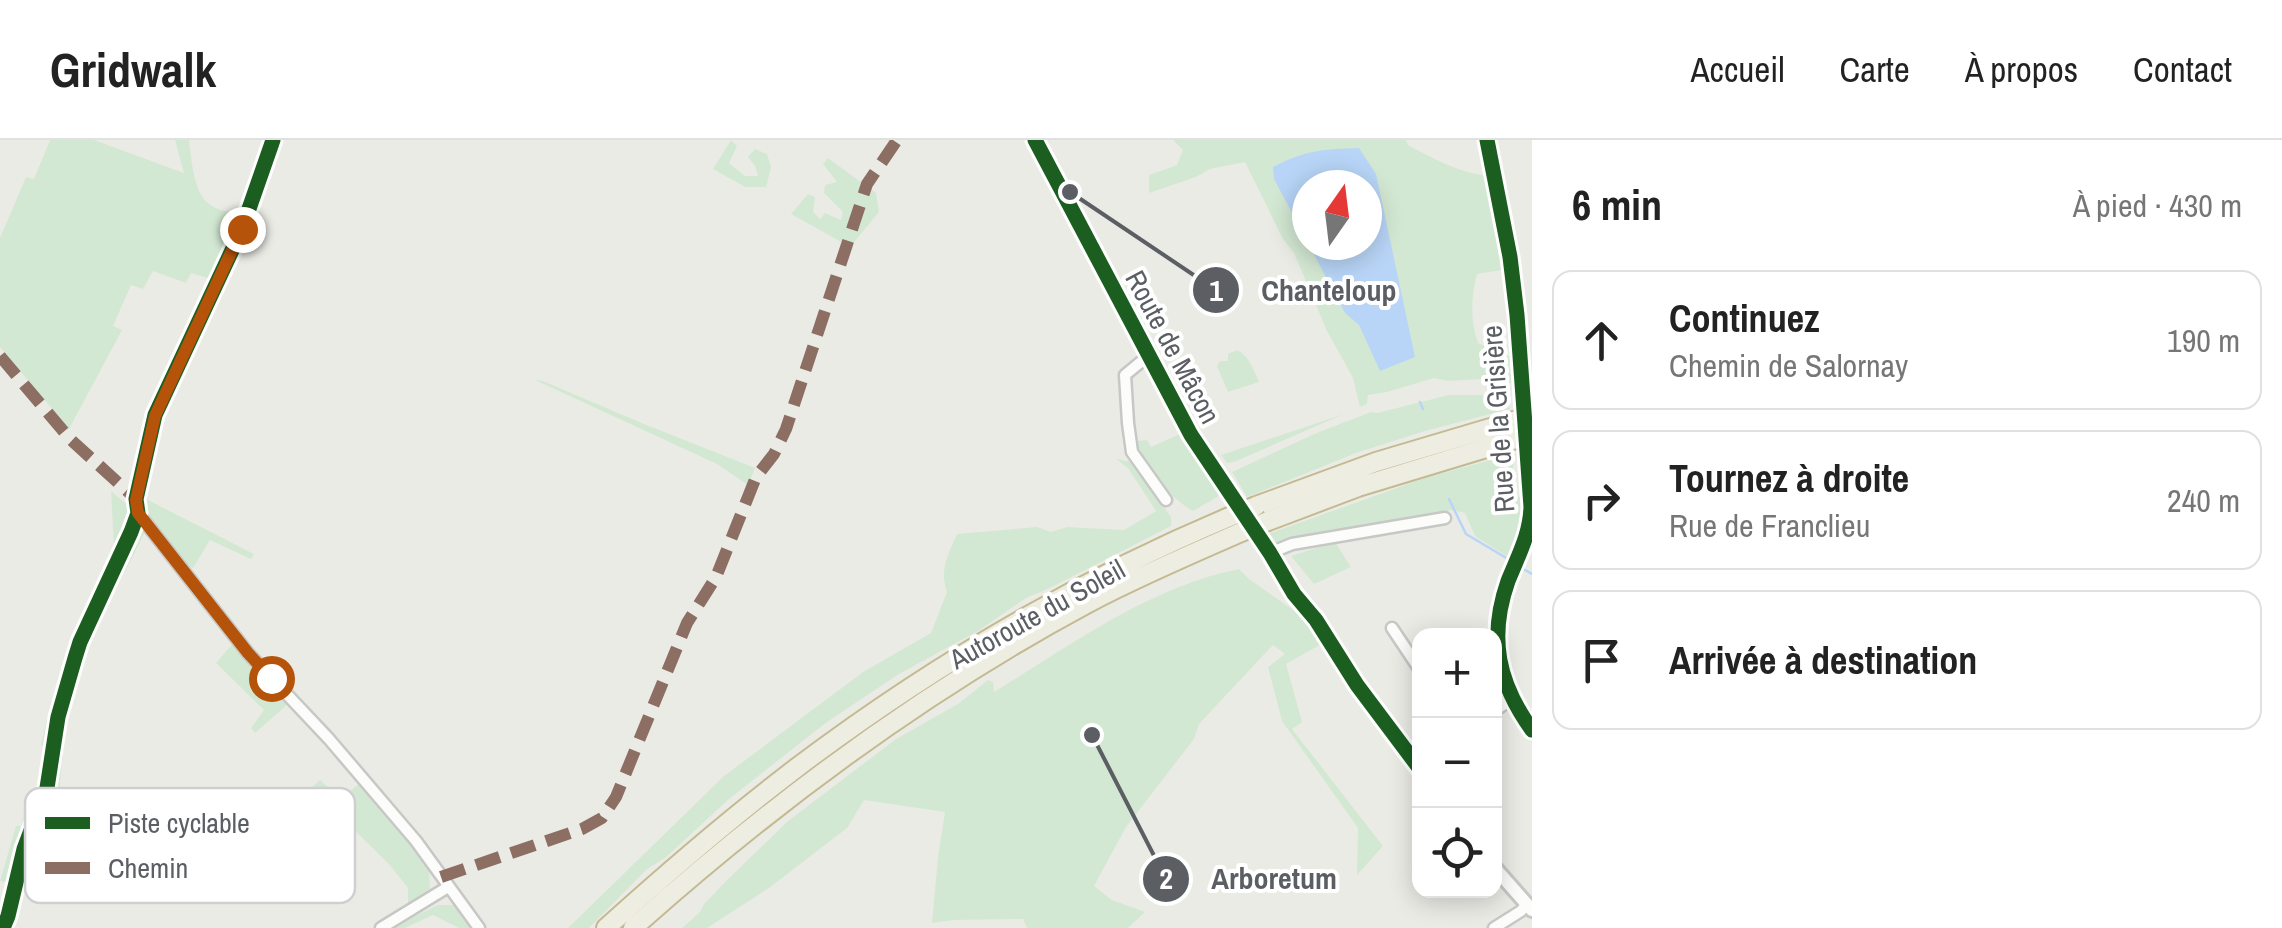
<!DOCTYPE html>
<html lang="fr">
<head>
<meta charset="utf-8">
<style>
  body { margin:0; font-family:"Archivo Narrow",sans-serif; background:#f6f6f6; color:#222 }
  .controls { position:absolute; right:30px; bottom:30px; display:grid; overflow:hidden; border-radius:20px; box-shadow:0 5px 25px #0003 }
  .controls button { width:90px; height:90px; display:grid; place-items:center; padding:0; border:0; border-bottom:2px solid #e0e0e0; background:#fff; color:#222; font:50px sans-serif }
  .compass { position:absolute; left:1292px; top:30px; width:90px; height:90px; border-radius:50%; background:#fff; box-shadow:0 5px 25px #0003; rotate:14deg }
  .stop { position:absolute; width:30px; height:30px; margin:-22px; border:8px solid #b45309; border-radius:50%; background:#fff }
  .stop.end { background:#b45309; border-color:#fff; box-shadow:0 2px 10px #0008 }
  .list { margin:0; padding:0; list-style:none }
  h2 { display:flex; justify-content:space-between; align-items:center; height:130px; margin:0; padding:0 40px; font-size:42px }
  h2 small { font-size:32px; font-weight:400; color:#767676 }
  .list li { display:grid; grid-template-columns:65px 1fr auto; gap:30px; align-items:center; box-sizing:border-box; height:140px; margin:0 20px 20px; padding:0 20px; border:2px solid #e0e0e0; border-radius:20px }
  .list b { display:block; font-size:38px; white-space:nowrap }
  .list p { margin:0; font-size:32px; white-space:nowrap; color:#767676 }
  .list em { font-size:32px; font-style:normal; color:#767676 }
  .icon { flex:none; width:55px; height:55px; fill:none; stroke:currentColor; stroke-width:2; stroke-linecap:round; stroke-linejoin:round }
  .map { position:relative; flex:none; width:1532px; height:788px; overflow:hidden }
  header { display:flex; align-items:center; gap:60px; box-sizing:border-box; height:140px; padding:0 50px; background:#fff; border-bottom:2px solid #e0e0e0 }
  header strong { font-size:48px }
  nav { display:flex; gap:55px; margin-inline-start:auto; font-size:35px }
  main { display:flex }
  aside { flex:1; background:#fff }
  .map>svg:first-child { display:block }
  .green { fill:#d3e8d3; fill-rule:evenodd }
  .water { fill:#b8d5f7 }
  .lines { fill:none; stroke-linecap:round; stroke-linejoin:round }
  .stream { stroke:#b8d5f7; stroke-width:2.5 }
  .minor-casing { stroke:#c7c8c6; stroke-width:15 }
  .tertiary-casing { stroke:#c7c8c6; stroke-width:18 }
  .motorway-casing { stroke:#c3ba92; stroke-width:22 }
  .minor { stroke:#fcfcfb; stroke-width:10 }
  .tertiary { stroke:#fcfcfb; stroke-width:12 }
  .motorway { stroke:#eeede1; stroke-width:18 }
  .motorway-bridge-casing { stroke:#c3ba92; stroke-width:22; stroke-linecap:butt }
  .motorway-bridge { stroke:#eeede1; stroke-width:18 }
  .quiet { stroke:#8d6e63; stroke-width:12; stroke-dasharray:25 12; stroke-linecap:butt }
  .cycleway-casing { stroke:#fff; stroke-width:21 }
  .cycleway { stroke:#1b5e20; stroke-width:15 }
  .route { stroke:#b45309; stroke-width:12 }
  .labels { text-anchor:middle; stroke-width:8; stroke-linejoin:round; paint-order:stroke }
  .street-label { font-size:28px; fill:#5b5e63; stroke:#fff }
  .key { fill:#fff; stroke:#cecfd0; stroke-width:2.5 }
  .key-label { font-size:28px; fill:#5b5e63 }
  .leader { fill:none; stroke:#5b5e63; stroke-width:4 }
  .callout-dot { fill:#5b5e63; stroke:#fff; stroke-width:4 }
  .mark-label { font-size:30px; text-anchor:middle; font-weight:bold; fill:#fff }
  .callout-label { font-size:30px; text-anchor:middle; font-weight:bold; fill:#5b5e63; stroke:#fff; stroke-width:8; stroke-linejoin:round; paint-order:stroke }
</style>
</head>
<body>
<header>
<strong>Gridwalk</strong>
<nav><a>Accueil</a><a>Carte</a><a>À propos</a><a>Contact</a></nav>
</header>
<main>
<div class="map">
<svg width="1532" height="788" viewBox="0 0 1532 788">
  <rect width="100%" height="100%" fill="#ebebe6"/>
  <path class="green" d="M 50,0 L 94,0 L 184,33 L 175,0 L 189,0 C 191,17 194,54 209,64 C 218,71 231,72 242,74 L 211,139 L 191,133 L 186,143 L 153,131 L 143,149 L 131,145 L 113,186 L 122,190 L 69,289 L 0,207 L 0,98 L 26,37 L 34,39 Z
    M 731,0 L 737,6 L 729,23 L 745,36 L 758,36 L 755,26 L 748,17 L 755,9 L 767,14 L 771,27 L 766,47 L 745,47 L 713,29 Z
    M 1173,0 L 1406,0 L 1408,5 C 1434,19 1458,32 1487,36 L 1501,130 L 1477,134 C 1471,156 1470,181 1478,203 L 1511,217 L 1509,225 L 1512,243 L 1481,239 L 1448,241 L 1434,238 L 1387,252 L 1368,255 L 1367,264 L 1360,267 L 1353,238 L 1327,191 L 1294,113 L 1283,99 L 1245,22 L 1210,29 L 1196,37 L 1149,53 L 1149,35 L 1177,25 L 1183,10 ZM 1307,45 L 1367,45 L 1367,105 L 1307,105 Z
    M 828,18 L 876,53 L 879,72 L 850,107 L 791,74 L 808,54 L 815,57 L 813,72 L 820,79 L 825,73 L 841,80 L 843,72 L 824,53 L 825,45 L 837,42 L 823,24 Z
    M 1237,210 C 1249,216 1254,230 1259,242 L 1228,252 L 1217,226 L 1220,221 L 1228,221 L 1228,214 Z
    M 535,240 L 543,241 L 644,284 L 755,328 L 748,345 L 717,324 Z
    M 1449,255 L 1506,255 L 1510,269 L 1425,291 L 1356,313 L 1247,357 L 1232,332 L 1314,294 L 1371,272 L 1377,273 Z
    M 1344,274 L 1234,322 L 1227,323 L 1221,315 Z
    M 1180,294 L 1206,327 L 1222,354 L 1193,371 C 1166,355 1147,329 1136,301 L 1147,300 L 1151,307 Z
    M 1516,313 L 1506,356 L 1523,357 L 1516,402 L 1509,418 L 1475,396 L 1465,373 L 1452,370 L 1289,400 L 1276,406 L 1268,394 L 1425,338 Z
    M 1116,319 L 1131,322 L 1171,377 L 1171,386 L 1048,449 L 1026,458 L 978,491 L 899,534 L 827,582 L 729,659 L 665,718 L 647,729 L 589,788 L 568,788 L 724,636 L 863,532 L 931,493 L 947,452 C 939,430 948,415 957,394 L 1037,387 L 1051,392 L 1067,387 L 1124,390 L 1156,371 L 1128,328 Z
    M 111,351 L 131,368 L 133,377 L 111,424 L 114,409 Z
    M 144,358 L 254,414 L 251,419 L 210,400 L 193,428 L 185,424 L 145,371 Z
    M 138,380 L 146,390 L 81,519 L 68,569 L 59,650 L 45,680 L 38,723 L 26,725 L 77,517 Z
    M 1335,402 L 1351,427 L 1314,444 L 1291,416 Z
    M 1239,429 L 1249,439 L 1299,474 L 1325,502 L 1286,524 L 1302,582 L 1292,589 L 1383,706 L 1357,735 L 1358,688 L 1282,581 L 1268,527 L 1285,514 L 1273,505 L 1199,584 L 1194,599 L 1126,687 L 1094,746 L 1112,760 L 1145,772 L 1128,788 L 1027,788 L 1023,779 L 953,780 L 932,783 L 938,717 L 945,672 L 864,660 L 847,688 L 769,748 L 707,788 L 682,788 L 700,772 L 704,764 L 728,739 L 788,681 L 896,599 L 958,564 L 988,540 L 993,542 L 994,552 C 1071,505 1149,447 1239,429 Z
    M 84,481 L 48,610 L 41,605 L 50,565 L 77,483 Z
    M 235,501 L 289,563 L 255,593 L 251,588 L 264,570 L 216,523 Z
    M 320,640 L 332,651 L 335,648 L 343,656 L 362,642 L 415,707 L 429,728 L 430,752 L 408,766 L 408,748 L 388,723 L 311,648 Z
    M 34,671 L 14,738 L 9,743 L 0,741 L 16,686 L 21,686 L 25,674 Z
    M 438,765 L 454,765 L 475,788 L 459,788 L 433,775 L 405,788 L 390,788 Z"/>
  <path class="water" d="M 1359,8 L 1376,34 L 1415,217 L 1380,231 L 1359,185 L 1345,173 L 1309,105 L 1367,105 L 1367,45 L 1307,45 L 1307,101 L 1274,39 L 1273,27 C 1306,10 1323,9 1359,8 Z"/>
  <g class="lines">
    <path class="stream" d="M 1420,262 L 1423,269
      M 1449,359 L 1466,394 L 1513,422
      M 1520,427 L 1532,434"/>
    <g class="minor-casing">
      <path id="minor" d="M 1487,0 L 1510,117 L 1517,175 L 1531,367 C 1530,395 1518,416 1508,441 C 1488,498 1498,543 1532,590
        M 1148,216 L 1125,235 L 1128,283 L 1132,312 L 1166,360
        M 138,373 L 248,513 L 329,599 L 416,701 L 479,788
        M 1270,413 L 1292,404 L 1445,378
        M 1392,488 L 1420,530
        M 1494,571 L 1512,559
        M 3,788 L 8,776 L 24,709 L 47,648 L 58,577 L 75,518 L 80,502 L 131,392 L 138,373 L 136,359 L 155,275 L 242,89 L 273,0
        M 381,788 L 448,747
        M 1494,788 L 1521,771 L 1527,764"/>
    </g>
    <g class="tertiary-casing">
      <path id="tertiary" d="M 1035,0 L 1191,295 L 1270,413 L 1294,454 L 1316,480 L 1357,545 L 1420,629
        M 1494,727 L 1532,770"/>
    </g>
    <g class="motorway-casing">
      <path id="motorway" d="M 1256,366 L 1376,322 L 1514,281
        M 1268,381 L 1358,347 L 1516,299
        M 606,788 C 668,732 732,677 799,626 C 933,525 1079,440 1234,375
        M 633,788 C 773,663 922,552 1088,463 C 1139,436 1193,413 1246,390"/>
    </g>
    <use href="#minor" class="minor"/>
    <use href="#tertiary" class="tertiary"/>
    <use href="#motorway" class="motorway"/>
    <g class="motorway-bridge-casing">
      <path id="motorway-bridge" d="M 1514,281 L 1532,276
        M 1516,299 L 1532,295
        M 1234,375 L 1256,366
        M 1246,390 L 1268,381"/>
    </g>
    <use href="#motorway-bridge" class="motorway-bridge"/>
    <path class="quiet" d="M 0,216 L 70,299 L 136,359
      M 441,737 L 582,689 L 602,678 L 616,657 L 687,483 L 716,437 L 756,337 L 774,314 L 786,289 L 867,44 L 897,0"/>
    <g class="cycleway-casing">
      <path id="cycleway" d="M 1035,0 L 1191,295 L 1270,413 L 1294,454 L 1316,480 L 1357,545 L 1420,629
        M 1487,0 L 1510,117 L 1517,175 L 1531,367 C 1530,395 1518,416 1508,441 C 1488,498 1498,543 1532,590
        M 3,788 L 8,776 L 24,709 L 47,648 L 58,577 L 75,518 L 80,502 L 131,392 L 138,373 L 136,359 L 155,275 L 242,89 L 273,0"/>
    </g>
    <use href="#cycleway" class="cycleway"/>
  </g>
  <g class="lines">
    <path class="route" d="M 242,89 L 155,276 L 136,360 L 138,373 L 248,513 L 271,538"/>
  </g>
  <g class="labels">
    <g class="street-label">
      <text transform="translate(1173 207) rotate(62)" y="10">Route de Mâcon</text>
      <text transform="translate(1498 279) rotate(-94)" y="10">Rue de la Grisière</text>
      <text transform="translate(1037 474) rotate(-29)" y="10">Autoroute du Soleil</text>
    </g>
  </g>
  <rect x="25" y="648" width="330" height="115" rx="15" class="key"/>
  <rect x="45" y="677" width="45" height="12" fill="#1b5e20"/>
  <rect x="45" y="722" width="45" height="12" fill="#8d6e63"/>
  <g class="key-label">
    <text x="108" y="693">Piste cyclable</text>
    <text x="108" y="738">Chemin</text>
  </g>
  <path class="leader" d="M1070 52L1216 150M1092 595L1166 739"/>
  <g class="callout-dot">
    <circle cx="1070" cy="52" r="10"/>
    <circle cx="1092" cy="595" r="10"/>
    <circle cx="1216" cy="150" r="25"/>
    <circle cx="1166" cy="739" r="25"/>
  </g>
  <g class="mark-label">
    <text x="1216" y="161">1</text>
    <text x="1166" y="749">2</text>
  </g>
  <g class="callout-label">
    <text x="1329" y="161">Chanteloup</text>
    <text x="1274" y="749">Arboretum</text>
  </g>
</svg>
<div class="controls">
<button>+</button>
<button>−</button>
<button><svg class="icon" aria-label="locate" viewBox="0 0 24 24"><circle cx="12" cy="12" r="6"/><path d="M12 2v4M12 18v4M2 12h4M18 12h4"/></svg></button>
</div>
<svg class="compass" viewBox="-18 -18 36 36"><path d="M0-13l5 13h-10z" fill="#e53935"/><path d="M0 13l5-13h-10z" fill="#767676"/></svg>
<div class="stop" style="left:271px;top:538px"></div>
<div class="stop end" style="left:242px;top:89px"></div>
</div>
<aside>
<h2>6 min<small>À pied · 430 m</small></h2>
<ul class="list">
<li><svg class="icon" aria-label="ahead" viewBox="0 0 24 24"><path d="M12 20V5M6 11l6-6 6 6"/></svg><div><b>Continuez</b><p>Chemin de Salornay</p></div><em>190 m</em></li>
<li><svg class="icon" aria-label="right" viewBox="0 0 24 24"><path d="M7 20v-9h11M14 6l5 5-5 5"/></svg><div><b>Tournez à droite</b><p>Rue de Franclieu</p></div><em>240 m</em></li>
<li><svg class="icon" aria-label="arrive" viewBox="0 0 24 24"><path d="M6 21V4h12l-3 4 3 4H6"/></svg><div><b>Arrivée à destination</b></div></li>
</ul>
</aside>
</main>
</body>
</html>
